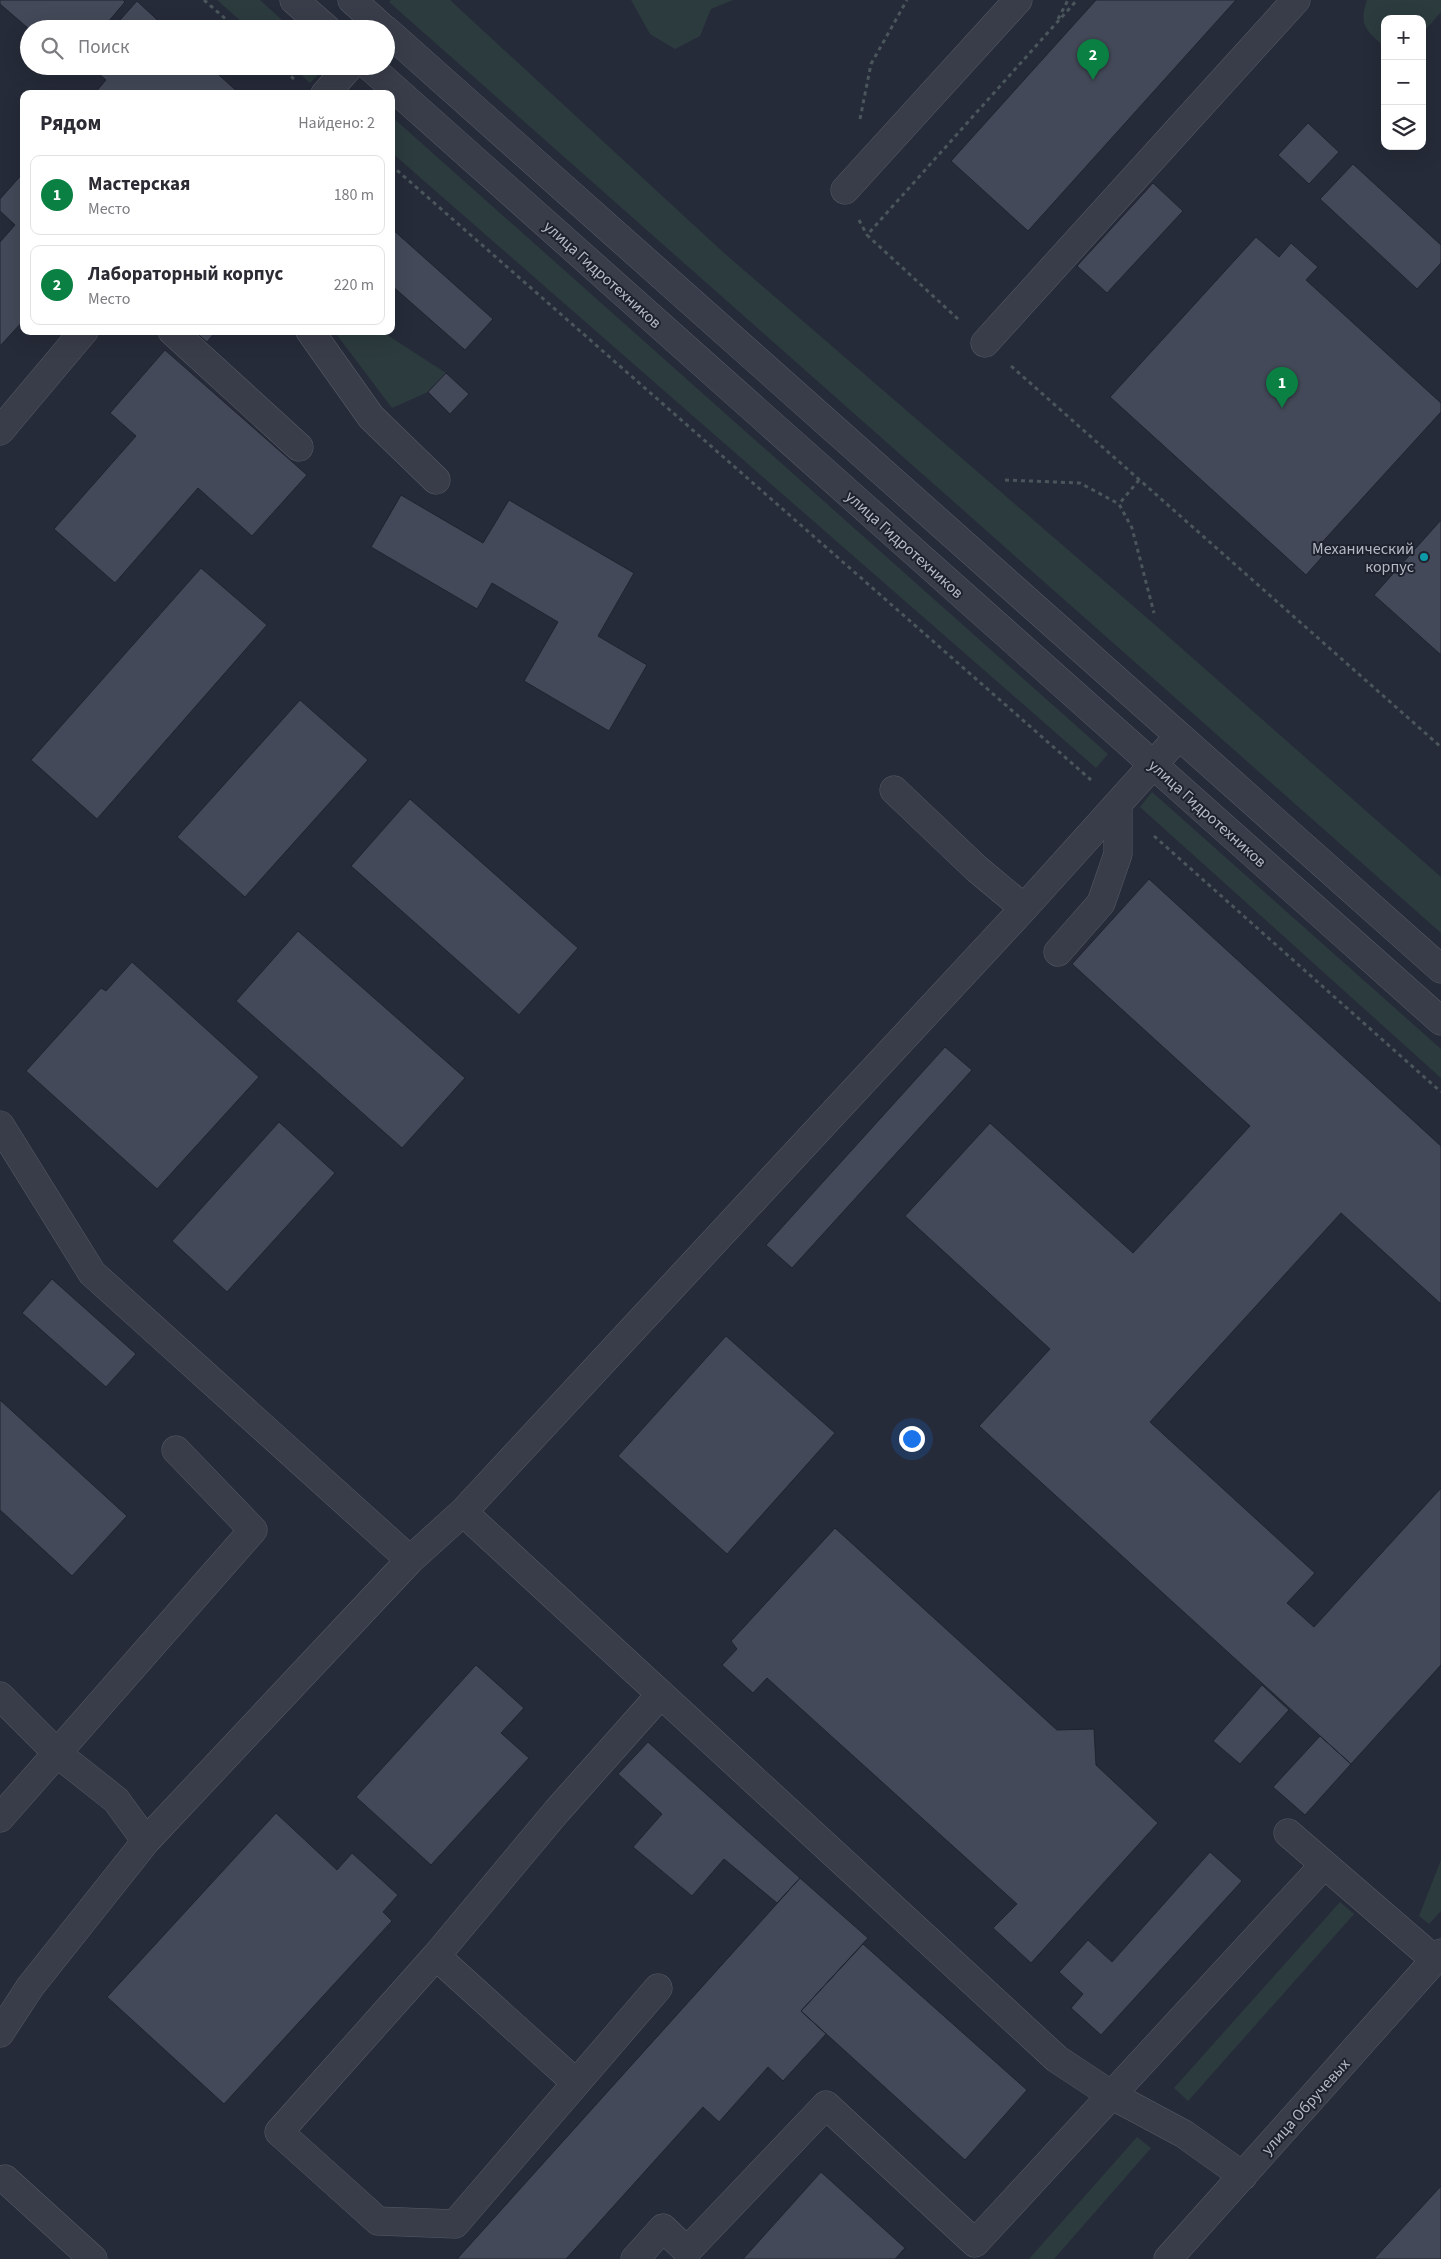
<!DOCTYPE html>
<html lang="ru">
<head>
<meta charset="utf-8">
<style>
  body { margin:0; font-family:"Source Sans 3",sans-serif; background:#f2f2f3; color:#2b2b33 }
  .controls { position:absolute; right:15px; top:15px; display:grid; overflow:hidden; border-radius:10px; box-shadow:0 5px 20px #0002 }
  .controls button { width:45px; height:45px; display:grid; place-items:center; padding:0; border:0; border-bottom:1px solid #e1e1e2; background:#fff; color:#2b2b33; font:25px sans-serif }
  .you { position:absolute; left:911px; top:1438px; width:18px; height:18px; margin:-12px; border:4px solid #fff; border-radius:50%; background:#1a73e8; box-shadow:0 0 0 8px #1a73e833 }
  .badge { display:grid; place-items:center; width:32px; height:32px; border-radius:50%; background:#0b8043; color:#fff; font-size:16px; font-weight:700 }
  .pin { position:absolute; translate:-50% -41px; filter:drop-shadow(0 1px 2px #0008) }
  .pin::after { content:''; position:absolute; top:26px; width:18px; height:15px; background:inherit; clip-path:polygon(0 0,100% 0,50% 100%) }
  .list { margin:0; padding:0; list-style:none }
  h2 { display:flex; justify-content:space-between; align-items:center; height:65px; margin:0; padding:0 20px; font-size:21px }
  h2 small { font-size:16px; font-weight:400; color:#7c7c81 }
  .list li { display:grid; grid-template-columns:32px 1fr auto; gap:15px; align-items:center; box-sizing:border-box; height:80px; margin:0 10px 10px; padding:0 10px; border:1px solid #e1e1e2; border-radius:10px }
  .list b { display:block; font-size:19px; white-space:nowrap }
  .list p { margin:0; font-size:16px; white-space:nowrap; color:#7c7c81 }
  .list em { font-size:16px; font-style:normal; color:#7c7c81 }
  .icon { flex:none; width:28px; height:28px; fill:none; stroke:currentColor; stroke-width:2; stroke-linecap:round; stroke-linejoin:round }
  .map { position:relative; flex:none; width:1441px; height:2259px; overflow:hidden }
  .search { position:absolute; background:#fff; box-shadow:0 5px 20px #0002; left:20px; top:20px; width:375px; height:55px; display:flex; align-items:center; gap:12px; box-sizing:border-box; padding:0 18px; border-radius:28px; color:#7c7c81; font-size:19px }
  .panel { position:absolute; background:#fff; box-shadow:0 5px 20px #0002; left:20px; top:90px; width:375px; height:245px; border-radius:10px }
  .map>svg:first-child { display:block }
  .green { fill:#2c3b3e }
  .building { fill:#434958; stroke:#202430 }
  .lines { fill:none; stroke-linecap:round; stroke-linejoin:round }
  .minor-casing { stroke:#575b67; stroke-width:29 }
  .path { stroke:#4a565b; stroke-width:3; stroke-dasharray:4 4; stroke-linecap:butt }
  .minor { stroke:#393d49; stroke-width:28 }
  .culture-dot { fill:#0f9aa8; stroke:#1e222e; stroke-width:2 }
  .labels { text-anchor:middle; stroke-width:4; stroke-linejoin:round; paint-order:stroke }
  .street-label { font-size:16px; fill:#b5b8c5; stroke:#1e222e }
  .poi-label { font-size:16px; fill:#b5b8c5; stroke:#1e222e; text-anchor:end }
</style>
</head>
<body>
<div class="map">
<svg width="1441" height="2259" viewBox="0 0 1441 2259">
  <rect width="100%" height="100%" fill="#262b39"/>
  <path class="green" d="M 217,0 L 260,0 L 292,29 L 250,29 Z
    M 391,0 L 450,0 L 724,253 L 1154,624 L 1441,877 L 1441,933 L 389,2 Z
    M 631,0 L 733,0 L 711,9 L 700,36 L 675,49 L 650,34 Z
    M 1367,0 L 1441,0 L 1441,12 L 1422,34 L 1422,19 L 1385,19 L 1385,48 C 1367,30 1358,27 1367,0 Z
    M 292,66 L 326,66 L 310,83 Z
    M 391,116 L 1108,754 L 1096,768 L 391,152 Z
    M 334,331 L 381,331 L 446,373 L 428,392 L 392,408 Z
    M 1152,792 L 1441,1049 L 1441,1078 L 1140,807 Z
    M 1441,1860 L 1441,1911 L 1429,1924 L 1419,1916 Z
    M 1340,1902 L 1354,1914 L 1188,2101 L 1174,2088 Z
    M 1137,2137 L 1151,2148 L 1054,2259 L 1029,2259 Z"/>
  <path class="building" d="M 0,0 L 123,0 L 125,2 L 102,29 L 29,29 L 0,4 Z
    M 1096,0 L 1236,0 L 1028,231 L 951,161 Z
    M 137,1 L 167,29 L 112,29 Z
    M 90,66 L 209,66 L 240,94 L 94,94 L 106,80 Z
    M 1308,123 L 1339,152 L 1309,184 L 1278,155 Z
    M 1353,164 L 1441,245 L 1441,263 L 1417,289 L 1320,199 Z
    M 24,172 L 24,320 L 0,346 L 0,242 L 15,225 L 0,211 L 0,199 Z
    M 1153,183 L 1183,211 L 1107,293 L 1077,266 Z
    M 391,228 L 493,319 L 465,350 L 391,285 Z
    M 1256,237 L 1279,257 L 1291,243 L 1318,267 L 1306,280 L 1441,403 L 1441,412 L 1316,549 L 1323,556 L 1306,575 L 1110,397 Z
    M 194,331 L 216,331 L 207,342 Z
    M 165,350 L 307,475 L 252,536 L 198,488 L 115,583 L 54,529 L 136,436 L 110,413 Z
    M 446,373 L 469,394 L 450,414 L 428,392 Z
    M 401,495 L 483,543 L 509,500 L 634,573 L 598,636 L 647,665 L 609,731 L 524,681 L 558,622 L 492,583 L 477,609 L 371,547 Z
    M 1441,520 L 1441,655 L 1374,595 Z
    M 201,568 L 267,625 L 97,819 L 31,760 Z
    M 300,700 L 368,760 L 245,897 L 177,837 Z
    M 410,799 L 578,948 L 519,1015 L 351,866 Z
    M 1149,879 L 1441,1146 L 1441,1304 L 1341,1213 L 1150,1422 L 1315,1573 L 1287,1603 L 1314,1627 L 1441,1488 L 1441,1665 L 1351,1764 L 979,1426 L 1050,1349 L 905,1216 L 990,1123 L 1133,1253 L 1250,1126 L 1072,964 Z
    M 298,931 L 465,1078 L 402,1148 L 236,1001 Z
    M 132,962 L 259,1077 L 157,1189 L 26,1071 L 101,988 L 106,991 Z
    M 945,1047 L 972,1070 L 792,1268 L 766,1245 Z
    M 279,1122 L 335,1173 L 227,1292 L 172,1241 Z
    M 52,1279 L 136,1354 L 106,1387 L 22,1313 Z
    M 726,1336 L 835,1433 L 727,1554 L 618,1456 Z
    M 0,1400 L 127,1516 L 72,1576 L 0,1510 Z
    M 835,1528 L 1057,1730 L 1094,1729 L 1096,1765 L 1158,1823 L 1031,1963 L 993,1928 L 1017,1904 L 767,1678 L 753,1693 L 722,1665 L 737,1649 L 731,1641 Z
    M 476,1665 L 524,1708 L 501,1733 L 529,1758 L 431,1865 L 356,1797 Z
    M 1262,1685 L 1289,1710 L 1240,1764 L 1213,1741 Z
    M 1320,1736 L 1351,1764 L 1305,1815 L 1273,1787 Z
    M 648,1742 L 800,1878 L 777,1903 L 724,1859 L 692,1896 L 633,1847 L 662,1814 L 618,1774 Z
    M 276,1813 L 337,1870 L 352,1853 L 398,1895 L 383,1912 L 392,1921 L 224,2104 L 107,1997 Z
    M 1210,1852 L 1242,1881 L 1101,2035 L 1071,2008 L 1083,1994 L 1059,1972 L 1088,1940 L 1112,1962 Z
    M 800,1878 L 868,1938 L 801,2011 L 826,2034 L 783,2081 L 768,2067 L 719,2122 L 703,2107 L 566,2259 L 457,2259 Z
    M 863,1944 L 1027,2090 L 965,2160 L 801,2011 Z
    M 821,2172 L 905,2248 L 895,2259 L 743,2259 Z
    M 1441,2186 L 1441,2259 L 1374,2259 Z"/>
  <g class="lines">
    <g class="minor-casing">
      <path id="minor" d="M 294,0 L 327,29
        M 352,0 L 384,29
        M 386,30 L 1441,969
        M 369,66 L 1441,1021
        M 325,94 L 350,66
        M 845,190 L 1018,0
        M 172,331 L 299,447
        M 310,331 L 371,417 L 436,480
        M 985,343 L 1296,0
        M 0,431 L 84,331
        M 894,790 L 977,869 L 1024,908
        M 1058,952 L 1101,903 L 1118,854 L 1118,804
        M 0,1125 L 92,1273 L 410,1560
        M 463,1512 L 1057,2059 L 1113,2096 L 1184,2134 L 1243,2176
        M 0,1696 L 58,1754 L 116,1800 L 146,1841
        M 0,1818 L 253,1530 L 176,1450
        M 1288,1833 L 1435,1960
        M 436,1956 L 575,2082
        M 658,1988 L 455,2224 L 378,2221 L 279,2132 L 436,1956 L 557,1811 L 661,1694
        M 0,2033 L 30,1987 L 146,1841 L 410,1560 L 463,1512 L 1024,908 L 1179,736
        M 5,2179 L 93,2259
        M 635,2259 L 663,2228 L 687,2251 L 826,2105 L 975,2243 L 1324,1865
        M 1168,2259 L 1441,1953"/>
    </g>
    <path class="path" d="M 204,0 L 237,29
      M 1058,19 L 1068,0
      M 279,66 L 294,79
      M 860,119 L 871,64 L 907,0
      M 391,165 L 1091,780
      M 859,220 L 867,235
      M 958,319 L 867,235 L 1077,0
      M 1011,366 L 1441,747
      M 1005,480 L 1080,483 L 1119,504
      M 1139,480 L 1119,504 L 1132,528 L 1154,613
      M 1154,836 L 1441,1092"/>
    <use href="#minor" class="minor"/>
  </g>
  <circle class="culture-dot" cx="1424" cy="557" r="5"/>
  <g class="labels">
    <g class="street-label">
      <text transform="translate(603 274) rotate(42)" y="6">улица Гидротехников</text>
      <text transform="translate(905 544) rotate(42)" y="6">улица Гидротехников</text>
      <text transform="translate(1208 813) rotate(42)" y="6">улица Гидротехников</text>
      <text transform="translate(1305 2106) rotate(-48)" y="6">улица Обручевых</text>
    </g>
    <g class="poi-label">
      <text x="1414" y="554">Механический<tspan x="1414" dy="18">корпус</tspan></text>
    </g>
  </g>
</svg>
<div class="controls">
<button>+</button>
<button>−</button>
<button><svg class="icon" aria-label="layers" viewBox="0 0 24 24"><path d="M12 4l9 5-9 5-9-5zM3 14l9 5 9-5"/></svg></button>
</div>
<div class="you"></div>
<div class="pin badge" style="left:1282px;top:408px">1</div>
<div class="pin badge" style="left:1093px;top:80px">2</div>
<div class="search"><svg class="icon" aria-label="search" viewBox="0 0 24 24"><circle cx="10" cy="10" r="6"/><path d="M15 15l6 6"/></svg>Поиск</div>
<section class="panel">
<h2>Рядом<small>Найдено: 2</small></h2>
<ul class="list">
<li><span class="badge">1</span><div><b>Мастерская</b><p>Место</p></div><em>180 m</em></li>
<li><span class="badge">2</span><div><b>Лабораторный корпус</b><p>Место</p></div><em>220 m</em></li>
</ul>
</section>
</div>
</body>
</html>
